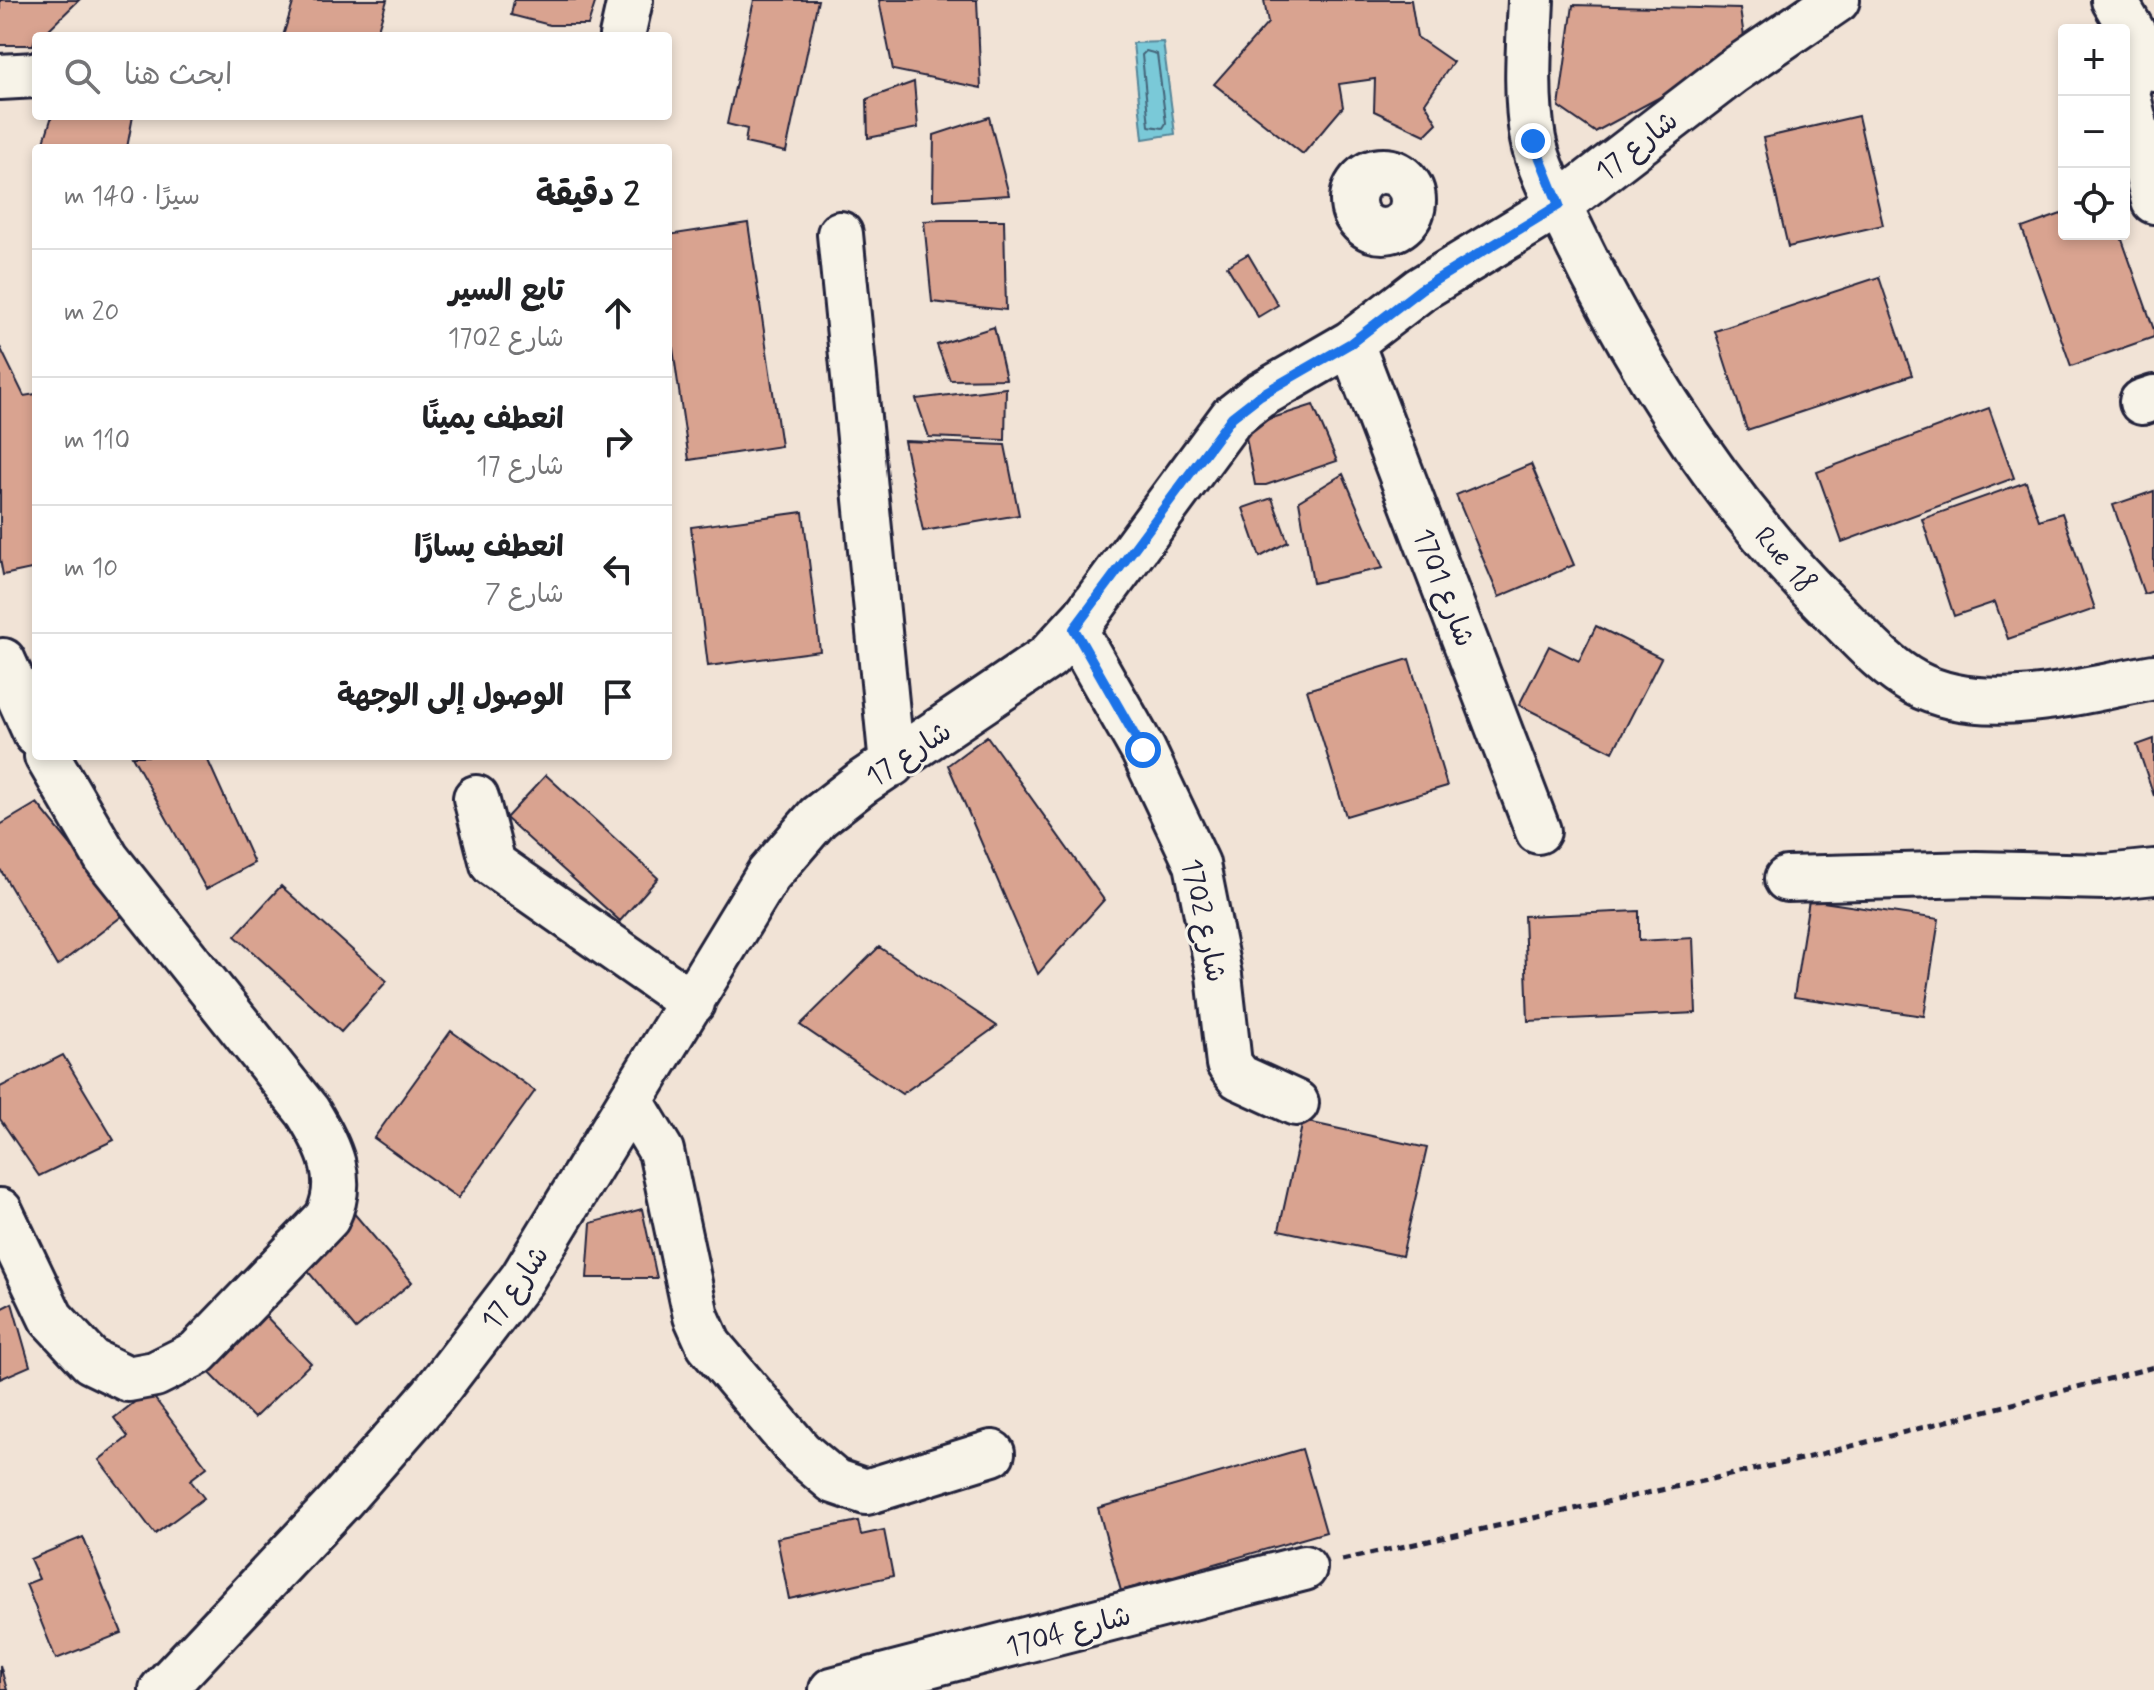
<!DOCTYPE html>
<html lang="ar">
<head>
<meta charset="utf-8">
<style>
  body { margin:0; font-family:Mynerve,"Playpen Sans Arabic",sans-serif; background:#f2f2f2; color:#202124; direction:rtl }
  .controls { position:absolute; right:24px; top:24px; display:grid; overflow:hidden; border-radius:8px; box-shadow:0 4px 12px #0003 }
  .controls button { width:72px; height:72px; display:grid; place-items:center; padding:0; border:0; border-bottom:2px solid #e0e0e0; background:#fff; color:#202124; font:40px sans-serif }
  .stop { position:absolute; width:24px; height:24px; margin:-18px; border:6px solid #1a73e8; border-radius:50%; background:#fff }
  .stop.end { background:#1a73e8; border-color:#fff; box-shadow:0 2px 8px #0008 }
  .list { margin:0; padding:0; list-style:none }
  h2 { display:flex; justify-content:space-between; align-items:center; height:104px; margin:0; padding:0 32px; font-size:34px }
  h2 small { font-size:26px; font-weight:400; color:#757577 }
  .list li { display:grid; grid-template-columns:52px 1fr auto; gap:24px; align-items:center; box-sizing:border-box; height:128px; padding:0 32px; border-top:2px solid #e0e0e0 }
  .list b { display:block; font-size:30px; white-space:nowrap }
  .list p { margin:0; font-size:26px; white-space:nowrap; color:#757577 }
  .list em { font-size:26px; font-style:normal; color:#757577 }
  .icon { flex:none; width:44px; height:44px; fill:none; stroke:currentColor; stroke-width:2; stroke-linecap:round; stroke-linejoin:round }
  .map { position:relative; flex:none; width:2154px; height:1690px; overflow:hidden; direction:ltr }
  .search { position:absolute; background:#fff; box-shadow:0 4px 12px #0003; left:32px; top:32px; width:640px; height:88px; display:flex; align-items:center; gap:20px; box-sizing:border-box; padding:0 28px; border-radius:8px; color:#757577; font-size:30px }
  .panel { position:absolute; background:#fff; box-shadow:0 4px 12px #0003; left:32px; top:144px; width:640px; height:616px; border-radius:8px; direction:rtl }
  .map>svg:first-child { display:block }
  .water { fill:#7ac9d8; stroke:#578699; stroke-width:2 }
  .lines { fill:none; stroke-linecap:round; stroke-linejoin:round }
  .shore { stroke:#45657a; stroke-width:2 }
  .building { fill:#d9a390; stroke:#22223b; stroke-width:2 }
  .minor-casing { stroke:#22223b; stroke-width:50 }
  .path { stroke:#22223b; stroke-width:5; stroke-dasharray:8 6; stroke-linecap:butt }
  .minor { stroke:#f7f3e8; stroke-width:44 }
  .route { stroke:#1a73e8; stroke-width:10 }
  .labels { text-anchor:middle; stroke-width:6; stroke-linejoin:round; paint-order:stroke }
  .street-label { font-size:28px; fill:#22223b; stroke:#f7f3e8 }
</style>
</head>
<body>
<div class="map">
<svg width="2154" height="1690" viewBox="0 0 2154 1690">
  <rect width="100%" height="100%" fill="#f1e3d6"/>
  <filter id="ink" filterUnits="userSpaceOnUse"><feTurbulence type="fractalNoise" baseFrequency=".0125" numOctaves="2"/><feDisplacementMap in="SourceGraphic" scale="16" xChannelSelector="R" yChannelSelector="G"/><feConvolveMatrix kernelMatrix="1 2 1 2 8 2 1 2 1" color-interpolation-filters="sRGB"/></filter>
  <g filter="url(#ink)">
    <path class="water" d="M 1163,42 L 1175,134 L 1143,139 L 1133,43 Z"/>
    <g class="lines">
      <path class="shore" d="M 1146,51 L 1157,54 L 1166,123 L 1163,128 L 1149,126 L 1142,55 Z"/>
    </g>
    <path class="building" d="M 0,0 L 79,0 L 42,36 L 36,36 L 33,45 L 0,45 Z
      M 294,0 L 387,0 L 376,36 L 283,36 Z
      M 514,0 L 596,0 L 588,25 L 550,25 L 511,15 Z
      M 754,0 L 818,0 L 786,152 L 745,143 L 747,129 L 727,124 Z
      M 879,0 L 977,0 L 981,88 L 893,70 Z
      M 1264,0 L 1411,0 L 1417,37 L 1453,62 L 1425,103 L 1437,123 L 1425,135 L 1374,111 L 1375,79 L 1339,84 L 1343,107 L 1303,154 L 1214,84 L 1268,23 Z
      M 1573,5 L 1740,9 L 1746,51 L 1595,132 L 1559,107 Z
      M 914,82 L 918,128 L 868,138 L 867,99 Z
      M 52,116 L 133,116 L 127,148 L 42,148 Z
      M 1858,116 L 1883,225 L 1788,247 L 1763,138 Z
      M 989,117 L 1009,195 L 933,200 L 934,135 Z
      M 2064,213 L 2064,234 L 2120,234 L 2154,330 L 2154,337 L 2071,366 L 2022,228 Z
      M 942,220 L 1004,220 L 1006,310 L 932,302 L 924,221 Z
      M 748,223 L 781,446 L 689,460 L 668,314 L 668,235 Z
      M 1248,254 L 1278,305 L 1258,317 L 1227,266 Z
      M 1879,277 L 1912,375 L 1747,430 L 1715,331 Z
      M 994,327 L 1006,379 L 950,380 L 937,345 Z
      M 0,347 L 24,396 L 36,394 L 36,568 L 3,575 L 0,559 Z
      M 1006,388 L 1005,440 L 929,437 L 916,399 Z
      M 1313,405 L 1337,461 L 1266,485 L 1255,485 L 1244,427 Z
      M 1989,408 L 2014,478 L 1842,542 L 1817,472 Z
      M 904,441 L 1005,445 L 1019,515 L 923,531 Z
      M 1531,464 L 1574,565 L 1499,597 L 1456,495 Z
      M 1343,474 L 1383,568 L 1313,583 L 1299,501 Z
      M 2026,482 L 2039,520 L 2062,513 L 2095,609 L 2008,639 L 1995,602 L 1954,616 L 1922,519 Z
      M 2154,491 L 2154,591 L 2144,594 L 2113,505 Z
      M 1272,498 L 1288,542 L 1260,557 L 1243,508 Z
      M 803,512 L 820,651 L 708,666 L 691,527 Z
      M 1596,626 L 1661,658 L 1613,752 L 1519,705 L 1549,646 L 1579,661 Z
      M 1409,659 L 1447,786 L 1346,816 L 1307,690 Z
      M 987,736 L 1104,900 L 1038,974 L 948,765 Z
      M 2154,739 L 2154,796 L 2137,745 Z
      M 132,756 L 206,756 L 254,863 L 206,889 Z
      M 546,775 L 658,878 L 620,921 L 506,818 Z
      M 37,803 L 126,913 L 57,966 L 0,869 L 0,825 Z
      M 281,886 L 387,981 L 341,1032 L 235,936 Z
      M 1809,900 L 1939,919 L 1924,1016 L 1794,997 Z
      M 1639,911 L 1639,941 L 1693,938 L 1696,1013 L 1528,1021 L 1524,916 Z
      M 879,947 L 997,1026 L 902,1094 L 800,1025 Z
      M 451,1031 L 535,1091 L 458,1198 L 374,1138 Z
      M 63,1055 L 114,1140 L 39,1176 L 0,1119 L 0,1087 Z
      M 1303,1121 L 1427,1148 L 1402,1256 L 1279,1230 Z
      M 642,1209 L 657,1278 L 587,1278 L 591,1223 Z
      M 352,1211 L 412,1282 L 356,1329 L 296,1257 Z
      M 12,1303 L 30,1366 L 0,1379 L 0,1309 Z
      M 258,1308 L 311,1363 L 254,1418 L 200,1363 Z
      M 149,1391 L 207,1467 L 190,1480 L 204,1498 L 155,1534 L 99,1460 L 128,1437 L 114,1418 Z
      M 1302,1449 L 1326,1532 L 1121,1591 L 1098,1508 Z
      M 858,1521 L 861,1535 L 884,1530 L 893,1576 L 789,1599 L 777,1538 Z
      M 83,1537 L 122,1633 L 56,1659 L 26,1584 L 39,1579 L 30,1559 Z
      M 0,1665 L 7,1690 L 0,1690 Z"/>
    <g class="lines">
      <g class="minor-casing">
        <path id="minor" d="M 1531,0 C 1529,46 1525,94 1533,139 C 1539,171 1559,205 1573,234 C 1641,375 1726,506 1838,616 C 1861,639 1886,667 1915,683 C 1985,720 2081,690 2154,677
          M 2114,0 L 2154,69
          M 622,36 L 630,0
          M 0,77 L 36,75
          M 2124,81 L 2154,201
          M1353 201a30 30 0 1 1 60 0a30 30 0 1 1-60 0Z
          M 840,234 L 892,764
          M 1351,343 L 1538,831
          M 2142,402 L 2154,398
          M 1074,629 L 1143,750 L 1197,864 L 1219,975 L 1229,1064 L 1239,1077 L 1296,1103
          M 3,661 L 36,734
          M 476,798 L 493,864 L 692,1003
          M 1787,879 L 1976,874 L 2106,877 L 2154,872
          M 632,1103 L 661,1151 L 696,1316 L 709,1345 L 800,1452 L 834,1481 L 866,1492 L 992,1453
          M 0,1211 L 51,1318 L 91,1361 L 128,1379 L 155,1374 L 197,1353 L 327,1218 C 346,1179 329,1146 308,1112 L 107,859 L 47,756
          M 162,1690 L 342,1499 L 433,1395 L 522,1279 L 768,875 L 818,817 L 863,782 L 1048,657 L 1084,618 L 1232,417 L 1259,396 L 1351,343 L 1421,289 L 1559,205 L 1732,72 L 1837,0
          M 832,1690 L 1304,1568"/>
      </g>
      <path class="path" d="M 1342,1560 L 1798,1460 L 2154,1367"/>
      <use href="#minor" class="minor"/>
    </g>
  </g>
  <g class="lines" filter="url(#ink)">
    <path class="route" d="M 1143,750 L 1074,629 L 1232,417 L 1259,396 L 1351,343 L 1421,289 L 1559,205 L 1533,141"/>
  </g>
  <g class="labels">
    <g class="street-label">
      <text transform="translate(1636 145) rotate(-38)" y="10">شارع 17</text>
      <text transform="translate(1786 559) rotate(49)" y="10">Rue 18</text>
      <text transform="translate(1445 587) rotate(69)" y="10">شارع 1701</text>
      <text transform="translate(908 753) rotate(-33)" y="10">شارع 17</text>
      <text transform="translate(1205 920) rotate(78)" y="10">شارع 1702</text>
      <text transform="translate(514 1287) rotate(-55)" y="10">شارع 17</text>
      <text transform="translate(1068 1630) rotate(-15)" y="10">شارع 1704</text>
    </g>
  </g>
</svg>
<div class="controls">
<button>+</button>
<button>−</button>
<button><svg class="icon" aria-label="locate" viewBox="0 0 24 24"><circle cx="12" cy="12" r="6"/><path d="M12 2v4M12 18v4M2 12h4M18 12h4"/></svg></button>
</div>
<div class="stop" style="left:1143px;top:750px"></div>
<div class="stop end" style="left:1533px;top:141px"></div>
<div class="search"><svg class="icon" aria-label="search" viewBox="0 0 24 24"><circle cx="10" cy="10" r="6"/><path d="M15 15l6 6"/></svg>ابحث هنا</div>
<section class="panel">
<h2>2 دقيقة<small>سيرًا · 140 m</small></h2>
<ul class="list">
<li><svg class="icon" aria-label="ahead" viewBox="0 0 24 24"><path d="M12 20V5M6 11l6-6 6 6"/></svg><div><b>تابع السير</b><p>شارع 1702</p></div><em>20 m</em></li>
<li><svg class="icon" aria-label="right" viewBox="0 0 24 24"><path d="M7 20v-9h11M14 6l5 5-5 5"/></svg><div><b>انعطف يمينًا</b><p>شارع 17</p></div><em>110 m</em></li>
<li><svg class="icon" aria-label="left" viewBox="0 0 24 24"><path d="M17 20v-9H6M10 6l-5 5 5 5"/></svg><div><b>انعطف يسارًا</b><p>شارع 7</p></div><em>10 m</em></li>
<li><svg class="icon" aria-label="arrive" viewBox="0 0 24 24"><path d="M6 21V4h12l-3 4 3 4H6"/></svg><div><b>الوصول إلى الوجهة</b></div></li>
</ul>
</section>
</div>
</body>
</html>
